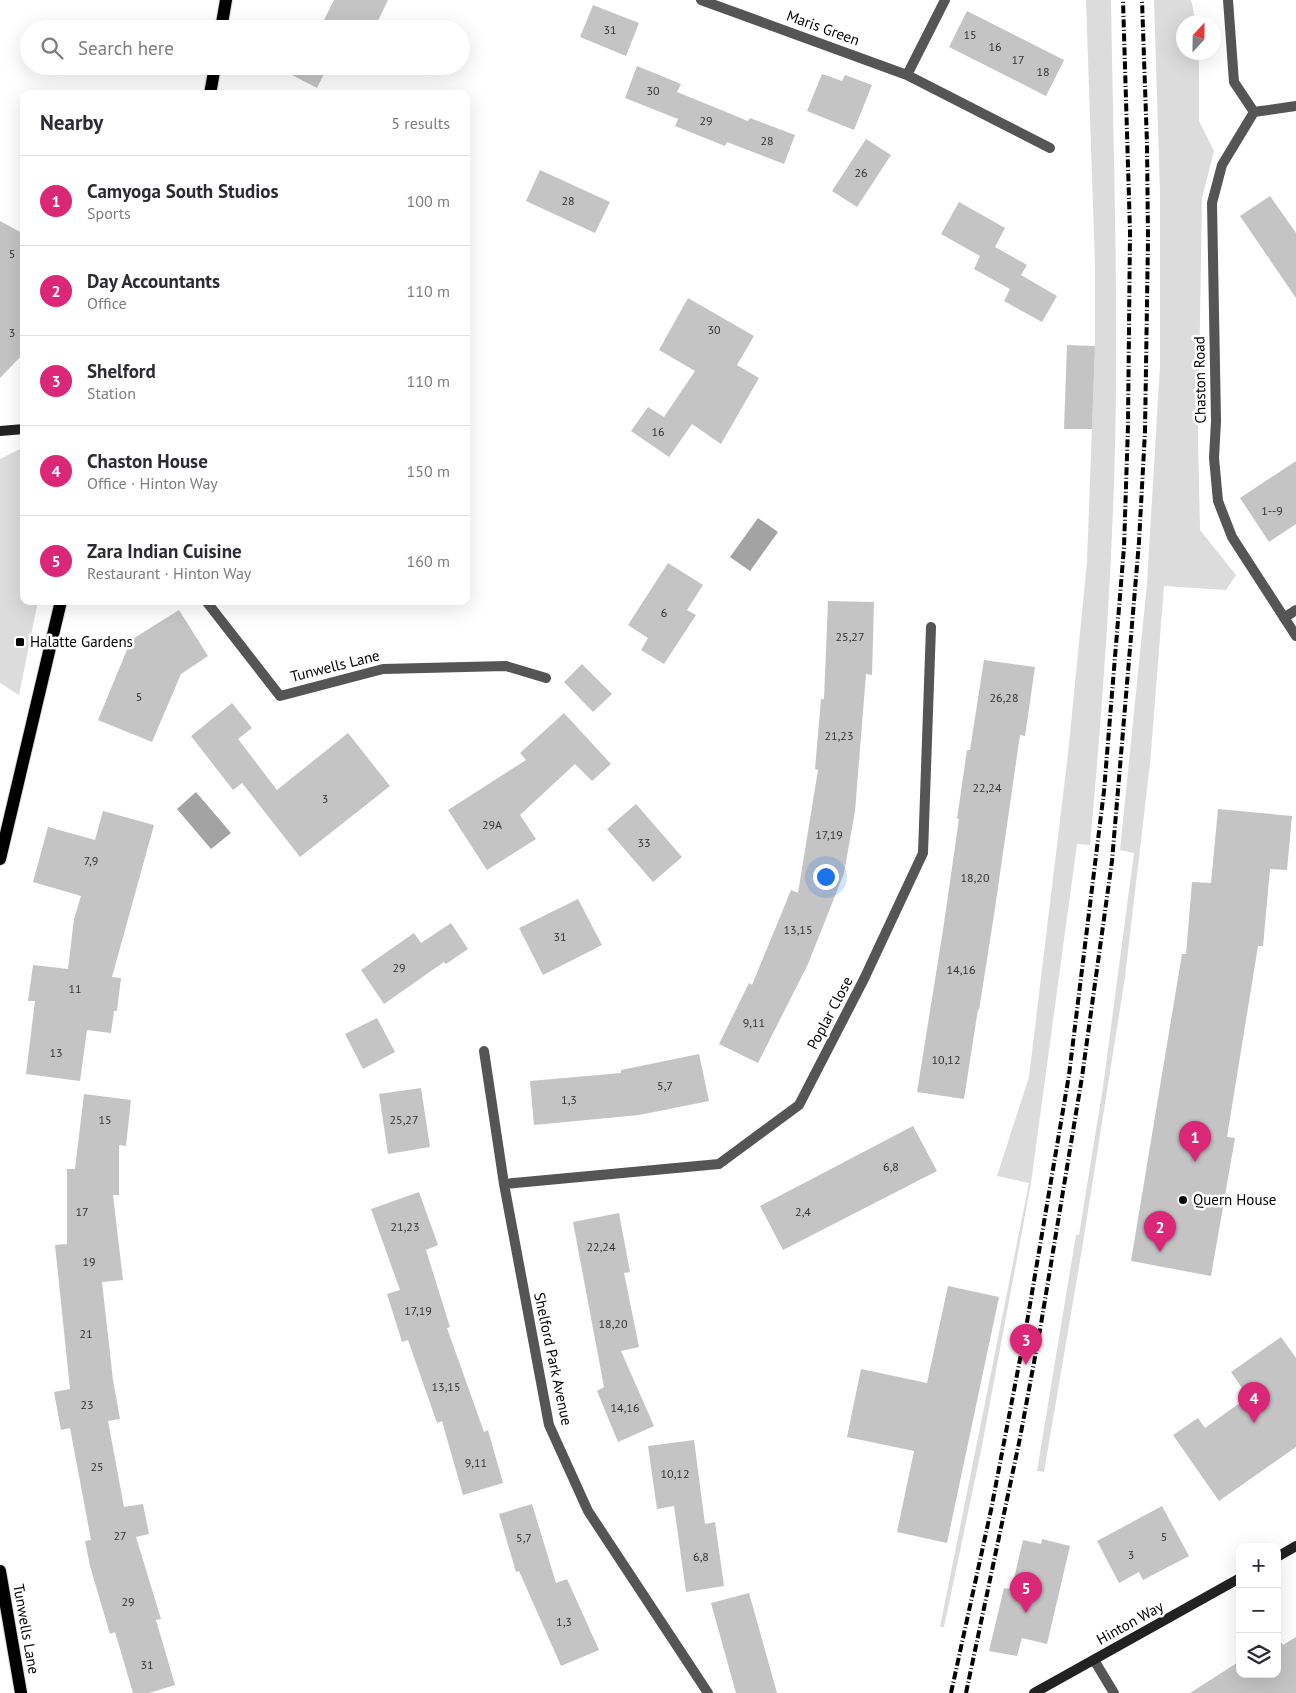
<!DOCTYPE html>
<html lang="en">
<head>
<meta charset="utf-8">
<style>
  body { margin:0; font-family:"PT Sans",sans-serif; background:#f2f2f3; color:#2b2b33 }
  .controls { position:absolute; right:15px; bottom:15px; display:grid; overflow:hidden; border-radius:10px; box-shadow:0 5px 20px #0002 }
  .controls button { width:45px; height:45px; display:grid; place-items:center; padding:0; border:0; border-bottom:1px solid #e1e1e2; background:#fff; color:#2b2b33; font:25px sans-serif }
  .compass { position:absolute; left:1176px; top:15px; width:45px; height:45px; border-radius:50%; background:#fff; box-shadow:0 5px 20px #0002; rotate:22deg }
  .you { position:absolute; left:825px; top:876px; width:18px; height:18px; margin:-12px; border:4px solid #fff; border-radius:50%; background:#1a73e8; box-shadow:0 0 0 8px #1a73e833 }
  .badge { display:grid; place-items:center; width:32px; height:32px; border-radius:50%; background:#db2777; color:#fff; font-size:16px; font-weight:700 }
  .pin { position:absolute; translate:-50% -41px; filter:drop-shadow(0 1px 2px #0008) }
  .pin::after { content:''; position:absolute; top:26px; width:18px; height:15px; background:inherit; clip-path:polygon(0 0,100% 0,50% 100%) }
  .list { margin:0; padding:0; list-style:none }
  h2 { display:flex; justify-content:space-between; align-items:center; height:65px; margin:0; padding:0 20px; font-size:21px }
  h2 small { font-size:16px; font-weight:400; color:#7c7c81 }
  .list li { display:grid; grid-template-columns:32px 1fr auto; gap:15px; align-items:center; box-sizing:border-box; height:90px; padding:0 20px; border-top:1px solid #e1e1e2 }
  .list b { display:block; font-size:19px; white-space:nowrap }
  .list p { margin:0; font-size:16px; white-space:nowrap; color:#7c7c81 }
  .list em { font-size:16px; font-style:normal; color:#7c7c81 }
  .icon { flex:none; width:28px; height:28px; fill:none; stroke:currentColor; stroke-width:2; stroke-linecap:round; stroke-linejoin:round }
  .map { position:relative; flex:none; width:1296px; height:1693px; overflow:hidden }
  .search { position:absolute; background:#fff; box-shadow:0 5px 20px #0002; left:20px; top:20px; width:450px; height:55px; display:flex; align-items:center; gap:12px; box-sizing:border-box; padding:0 18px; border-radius:28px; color:#7c7c81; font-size:19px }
  .panel { position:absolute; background:#fff; box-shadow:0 5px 20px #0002; left:20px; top:90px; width:450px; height:515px; border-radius:10px }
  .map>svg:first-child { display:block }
  .green { fill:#dcdcdc }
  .water { fill:#a3a3a3 }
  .building { fill:#c4c4c4 }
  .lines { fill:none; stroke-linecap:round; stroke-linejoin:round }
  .primary-casing { stroke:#dbdbdb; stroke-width:14 }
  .street { stroke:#555; stroke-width:10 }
  .secondary { stroke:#222; stroke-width:10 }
  .primary { stroke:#000; stroke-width:12 }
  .rail { stroke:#000; stroke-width:4; stroke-dasharray:8 2.5 1 2.5; stroke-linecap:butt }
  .poi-dot { fill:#000; stroke:#fff; stroke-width:2 }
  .labels { text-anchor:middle; stroke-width:5; stroke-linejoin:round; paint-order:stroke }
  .number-label { font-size:12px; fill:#313131 }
  .street-label { font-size:15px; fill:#000; stroke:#fff }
  .poi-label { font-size:15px; fill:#000; stroke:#fff; text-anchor:start }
</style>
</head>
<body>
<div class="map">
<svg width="1296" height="1693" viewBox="0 0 1296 1693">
  <rect width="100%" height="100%" fill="#fff"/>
  <path class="green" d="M 1086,0 L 1111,0 C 1113,127 1117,255 1116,382 C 1115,537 1104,691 1090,845 L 1077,844 L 1031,1183 L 981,1451 L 944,1627 L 940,1627 L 1029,1183 L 997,1176 L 1029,1077 L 1068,754 L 1087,562 L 1095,346 L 1095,264 Z
    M 1154,0 L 1191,0 L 1196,22 L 1184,22 L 1184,52 L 1199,53 L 1199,121 L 1214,151 L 1202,198 L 1198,438 L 1200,530 L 1236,575 L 1226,590 L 1164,586 L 1150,764 L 1125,977 L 1082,1249 L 1044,1472 L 1037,1471 L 1071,1265 L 1076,1235 L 1079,1235 L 1103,1087 L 1134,853 L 1120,850 L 1147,584 L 1160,365 L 1160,191 Z
    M 24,449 L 24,601 L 38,601 L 19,695 L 0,683 L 0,459 L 18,450 Z"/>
  <path class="water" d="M 758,518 L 778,532 L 750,571 L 730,557 Z
    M 196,792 L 231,833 L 211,849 L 177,809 Z"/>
  <path class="building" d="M 334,0 L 388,0 L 374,29 L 314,29 L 317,22 L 322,24 Z
    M 593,5 L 639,23 L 626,56 L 580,37 Z
    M 967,11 L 1064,60 L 1046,96 L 949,47 Z
    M 295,66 L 328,66 L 317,88 L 290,74 Z
    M 637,66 L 681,84 L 677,92 L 748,121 L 750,118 L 795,135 L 784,164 L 727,142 L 725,146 L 675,126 L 678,119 L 625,98 Z
    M 822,74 L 842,81 L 845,75 L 872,85 L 854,130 L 807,111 Z
    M 866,139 L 891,155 L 857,207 L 832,191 Z
    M 540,170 L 610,202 L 595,233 L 526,201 Z
    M 1270,196 L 1296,233 L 1296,298 L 1240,216 Z
    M 959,202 L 1005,228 L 995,247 L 1027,265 L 1021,275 L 1057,296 L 1042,322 L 1004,301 L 1010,289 L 974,269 L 980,256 L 941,234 Z
    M 0,221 L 24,234 L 24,353 L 0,378 Z
    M 688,298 L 754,336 L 737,365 L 759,378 L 721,444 L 692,424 L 669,457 L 631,431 L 648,407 L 664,417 L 695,371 L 659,350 Z
    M 1067,345 L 1095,346 L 1092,429 L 1064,429 Z
    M 1296,461 L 1296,524 L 1269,542 L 1240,498 Z
    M 668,563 L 703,585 L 687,610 L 696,615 L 664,664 L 641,650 L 648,638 L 628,625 Z
    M 828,601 L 874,602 L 872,675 L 866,674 L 855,811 L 844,873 L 808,964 L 758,1063 L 719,1044 L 749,983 L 752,985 L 791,890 L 798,893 L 818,770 L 815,769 L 821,699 L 824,699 Z
    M 179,610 L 208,656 L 181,674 L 152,742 L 98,720 L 131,640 Z
    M 984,660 L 1035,667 L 1025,736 L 1020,735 L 994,915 L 979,1010 L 978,1009 L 964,1099 L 917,1092 L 943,930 L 959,819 L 957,819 L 967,750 L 970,750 Z
    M 582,664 L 612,694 L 593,712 L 564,682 Z
    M 232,703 L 252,728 L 238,739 L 277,790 L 348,733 L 390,786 L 300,857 L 242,783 L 233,790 L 191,736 Z
    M 564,713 L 611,764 L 592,781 L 575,764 L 520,815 L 536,839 L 487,870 L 448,810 L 526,760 L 520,753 Z
    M 636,804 L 682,857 L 653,882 L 607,829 Z
    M 1218,809 L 1292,816 L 1287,870 L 1270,869 L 1263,946 L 1258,946 L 1227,1137 L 1235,1138 L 1211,1276 L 1131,1261 L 1182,954 L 1186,954 L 1192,882 L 1211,883 Z
    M 103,811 L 154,825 L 112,977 L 121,978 L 117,1011 L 114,1011 L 111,1033 L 87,1030 L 80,1081 L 26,1074 L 35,1001 L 28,1001 L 33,965 L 68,969 L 74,919 L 81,896 L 33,882 L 48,827 L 95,840 Z
    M 578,899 L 602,945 L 543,975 L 519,928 Z
    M 451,923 L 468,949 L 446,964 L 444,962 L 384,1004 L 361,970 L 414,933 L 421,943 Z
    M 377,1018 L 395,1052 L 363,1069 L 345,1034 Z
    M 699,1054 L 709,1101 L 639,1115 L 534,1125 L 530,1081 L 621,1073 L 621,1070 Z
    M 421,1088 L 430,1147 L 388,1154 L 379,1094 Z
    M 84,1094 L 131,1100 L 126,1146 L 119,1145 L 119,1195 L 113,1195 L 123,1280 L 102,1282 L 113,1380 L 120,1419 L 108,1421 L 124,1507 L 143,1504 L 149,1534 L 136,1537 L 161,1619 L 156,1620 L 175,1685 L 149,1693 L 133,1693 L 115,1632 L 110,1634 L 90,1566 L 85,1541 L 91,1540 L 70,1428 L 61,1430 L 54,1392 L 70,1389 L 55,1245 L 67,1244 L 67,1169 L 75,1169 Z
    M 913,1126 L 937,1171 L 783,1250 L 760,1206 Z
    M 419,1192 L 438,1245 L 426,1250 L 450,1327 L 447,1328 L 484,1432 L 488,1430 L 503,1483 L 463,1495 L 442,1421 L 437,1423 L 408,1340 L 402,1342 L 387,1294 L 400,1290 L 371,1209 Z
    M 619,1213 L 630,1272 L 624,1273 L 639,1347 L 621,1351 L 654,1426 L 618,1442 L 597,1391 L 604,1387 L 573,1222 Z
    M 948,1286 L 999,1297 L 947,1543 L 897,1532 L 914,1451 L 847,1437 L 861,1369 L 927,1383 Z
    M 1281,1337 L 1296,1358 L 1296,1447 L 1219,1501 L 1173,1435 L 1198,1418 L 1205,1428 L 1248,1397 L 1231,1372 Z
    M 694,1440 L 705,1524 L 715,1522 L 724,1586 L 686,1592 L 674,1506 L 657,1509 L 648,1446 Z
    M 532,1504 L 556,1583 L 567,1579 L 599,1650 L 561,1666 L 519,1571 L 516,1572 L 499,1514 Z
    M 1162,1506 L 1189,1556 L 1143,1580 L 1139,1572 L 1119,1583 L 1097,1541 Z
    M 1042,1539 L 1070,1546 L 1047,1644 L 1022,1638 L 1017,1656 L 989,1651 L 1004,1588 L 1009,1589 L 1011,1582 L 1013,1583 L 1023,1540 L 1041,1544 Z
    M 749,1593 L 777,1693 L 736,1693 L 711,1603 Z
    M 1277,1637 L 1283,1645 L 1296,1637 L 1296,1693 L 1190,1693 L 1240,1661 L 1240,1674 L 1277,1674 Z"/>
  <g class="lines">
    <g class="primary-casing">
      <path id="primary" d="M 221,29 L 226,0
        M 210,94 L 215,66
        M 0,859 L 61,601
        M 0,1571 L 21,1693"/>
    </g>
    <path class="street" d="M 701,0 L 907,75 L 1050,148
      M 1228,0 L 1234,82 L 1254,112
      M 907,75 L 945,0
      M 1296,106 L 1254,112 L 1222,165 L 1212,203 L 1216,421 L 1214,458 L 1218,501 L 1232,537 L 1296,636
      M 206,601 L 280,696 L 383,669 L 506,666 L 546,678
      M 1284,618 L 1296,610
      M 484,1051 L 504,1184 L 549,1425 L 588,1511 L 708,1693
      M 504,1184 L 719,1164 L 799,1105 L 864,979 L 923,853 L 931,627
      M 1094,1660 L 1114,1693"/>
    <path class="secondary" d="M 0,431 L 24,429
      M 1277,1557 L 1296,1546
      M 1034,1693 L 1240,1578"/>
    <use href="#primary" class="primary"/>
    <path class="rail" d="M 951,1693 L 991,1510 L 1026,1328 L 1069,1075 L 1104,791 L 1124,547 L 1128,426 L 1130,232 L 1123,0
      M 966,1693 L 1020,1438 L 1040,1330 L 1082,1077 L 1112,861 L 1139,542 L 1145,431 L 1148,239 L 1147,144 L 1142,0"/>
  </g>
  <g class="poi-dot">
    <rect x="15" y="637" width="10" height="10" rx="2.5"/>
    <circle cx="1183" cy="1200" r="5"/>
  </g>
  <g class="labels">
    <g class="number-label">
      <text x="610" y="34">31</text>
      <text x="970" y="39">15</text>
      <text x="995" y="51">16</text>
      <text x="1018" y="64">17</text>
      <text x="1043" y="76">18</text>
      <text x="653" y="95">30</text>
      <text x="706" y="125">29</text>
      <text x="767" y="145">28</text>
      <text x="861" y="177">26</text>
      <text x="568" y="205">28</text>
      <text x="12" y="258">5</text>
      <text x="714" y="334">30</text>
      <text x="12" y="337">3</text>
      <text x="658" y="436">16</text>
      <text x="1272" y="515">1--9</text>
      <text x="664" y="617">6</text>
      <text x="850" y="641">25,27</text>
      <text x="139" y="701">5</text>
      <text x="1004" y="702">26,28</text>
      <text x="839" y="740">21,23</text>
      <text x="987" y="792">22,24</text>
      <text x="325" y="803">3</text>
      <text x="492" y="829">29A</text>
      <text x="829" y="839">17,19</text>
      <text x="644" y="847">33</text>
      <text x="91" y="865">7,9</text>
      <text x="975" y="882">18,20</text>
      <text x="798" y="934">13,15</text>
      <text x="560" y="941">31</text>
      <text x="399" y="972">29</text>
      <text x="961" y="974">14,16</text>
      <text x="75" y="993">11</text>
      <text x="754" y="1027">9,11</text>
      <text x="56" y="1057">13</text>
      <text x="946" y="1064">10,12</text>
      <text x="665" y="1090">5,7</text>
      <text x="569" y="1104">1,3</text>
      <text x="105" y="1124">15</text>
      <text x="404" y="1124">25,27</text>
      <text x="891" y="1171">6,8</text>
      <text x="82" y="1216">17</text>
      <text x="803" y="1216">2,4</text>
      <text x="405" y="1231">21,23</text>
      <text x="601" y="1251">22,24</text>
      <text x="89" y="1266">19</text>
      <text x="418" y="1315">17,19</text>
      <text x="613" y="1328">18,20</text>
      <text x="86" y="1338">21</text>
      <text x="446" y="1391">13,15</text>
      <text x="87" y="1409">23</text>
      <text x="625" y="1412">14,16</text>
      <text x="476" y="1467">9,11</text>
      <text x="97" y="1471">25</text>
      <text x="675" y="1478">10,12</text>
      <text x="120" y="1540">27</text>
      <text x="1164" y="1541">5</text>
      <text x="524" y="1542">5,7</text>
      <text x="1131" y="1559">3</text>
      <text x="701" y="1561">6,8</text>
      <text x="128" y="1606">29</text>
      <text x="564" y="1626">1,3</text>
      <text x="147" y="1669">31</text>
    </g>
    <g class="street-label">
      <text transform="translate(823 28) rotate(20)" y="5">Maris Green</text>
      <text transform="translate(1200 380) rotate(-91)" y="5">Chaston Road</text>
      <text transform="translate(335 666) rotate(-14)" y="5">Tunwells Lane</text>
      <text transform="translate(830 1013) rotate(-62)" y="5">Poplar Close</text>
      <text transform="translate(553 1359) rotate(78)" y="5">Shelford Park Avenue</text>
      <text transform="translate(1130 1623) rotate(-29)" y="5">Hinton Way</text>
      <text transform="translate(26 1629) rotate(80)" y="5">Tunwells Lane</text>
    </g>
    <g class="poi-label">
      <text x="30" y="647">Halatte Gardens</text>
      <text x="1193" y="1205">Quern House</text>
    </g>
  </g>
</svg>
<div class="controls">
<button>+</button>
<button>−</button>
<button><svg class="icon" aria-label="layers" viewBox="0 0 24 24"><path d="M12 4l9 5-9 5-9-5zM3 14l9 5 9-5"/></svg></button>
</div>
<svg class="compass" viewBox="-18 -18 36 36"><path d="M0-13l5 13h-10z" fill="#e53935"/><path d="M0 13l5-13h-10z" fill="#7c7c81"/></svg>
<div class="you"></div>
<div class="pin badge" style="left:1195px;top:1162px">1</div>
<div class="pin badge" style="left:1160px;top:1252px">2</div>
<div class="pin badge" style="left:1026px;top:1365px">3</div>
<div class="pin badge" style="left:1254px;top:1423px">4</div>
<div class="pin badge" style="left:1026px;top:1613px">5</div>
<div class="search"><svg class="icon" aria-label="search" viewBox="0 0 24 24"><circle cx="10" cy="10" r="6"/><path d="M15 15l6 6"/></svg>Search here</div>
<section class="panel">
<h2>Nearby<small>5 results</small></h2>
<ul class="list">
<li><span class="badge">1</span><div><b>Camyoga South Studios</b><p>Sports</p></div><em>100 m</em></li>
<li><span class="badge">2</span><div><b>Day Accountants</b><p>Office</p></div><em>110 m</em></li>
<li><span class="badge">3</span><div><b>Shelford</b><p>Station</p></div><em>110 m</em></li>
<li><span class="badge">4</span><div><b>Chaston House</b><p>Office · Hinton Way</p></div><em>150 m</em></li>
<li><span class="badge">5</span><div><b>Zara Indian Cuisine</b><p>Restaurant · Hinton Way</p></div><em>160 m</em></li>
</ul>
</section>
</div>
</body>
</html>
